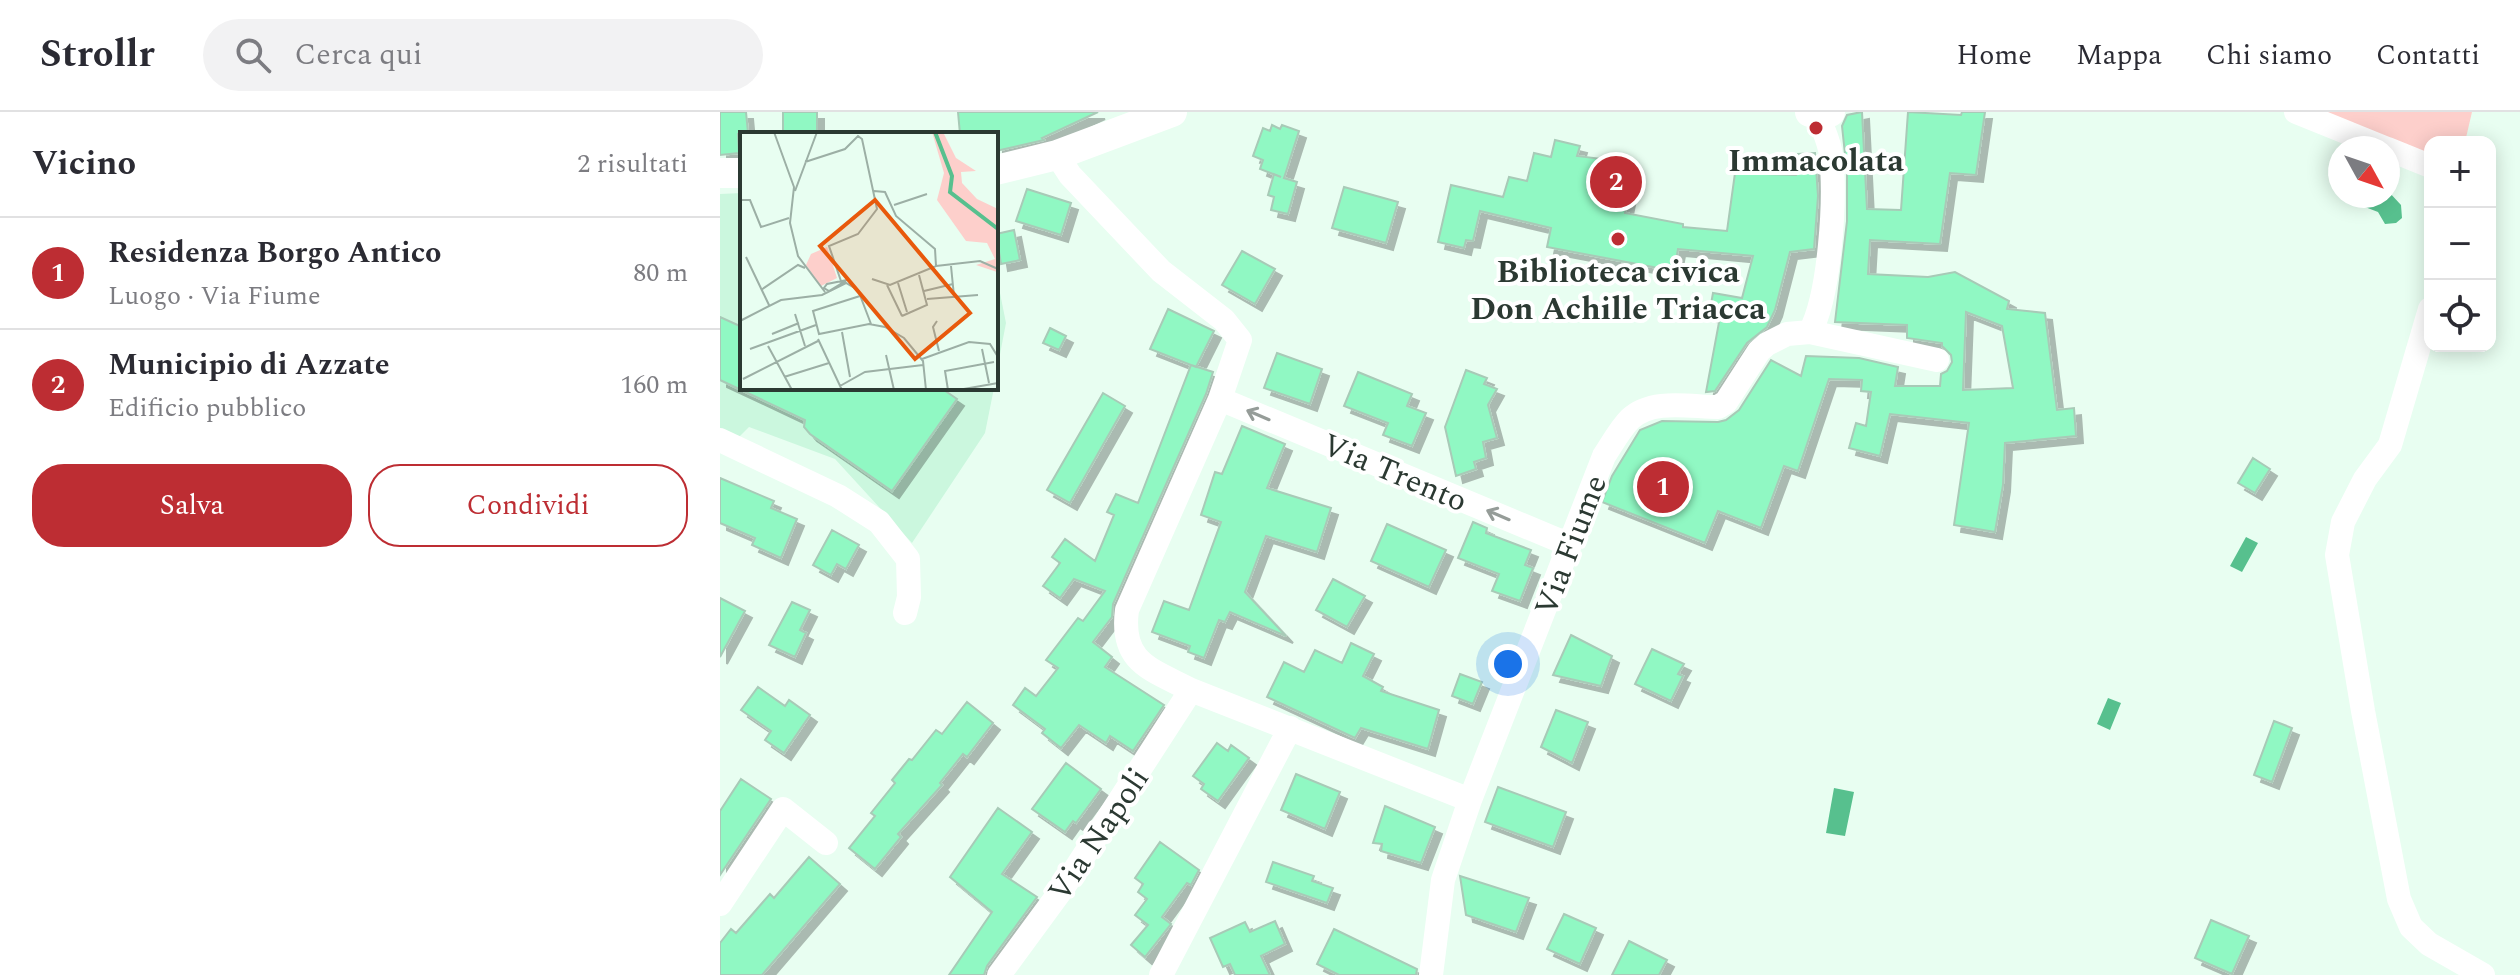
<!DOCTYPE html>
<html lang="it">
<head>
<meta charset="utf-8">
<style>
  body { margin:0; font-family:Spectral,serif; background:#f2f2f3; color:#2b2b33 }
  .controls { position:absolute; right:24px; top:24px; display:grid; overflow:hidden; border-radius:16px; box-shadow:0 4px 20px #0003 }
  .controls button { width:72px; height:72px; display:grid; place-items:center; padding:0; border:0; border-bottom:2px solid #e1e1e2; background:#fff; color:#2b2b33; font:40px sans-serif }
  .compass { position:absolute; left:1608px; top:24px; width:72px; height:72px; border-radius:50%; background:#fff; box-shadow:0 4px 20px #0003; rotate:130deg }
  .you { position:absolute; left:788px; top:552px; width:28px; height:28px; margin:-20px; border:6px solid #fff; border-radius:50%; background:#1a73e8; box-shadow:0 0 0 12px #1a73e833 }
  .badge { display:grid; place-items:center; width:52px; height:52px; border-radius:50%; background:#bd2d33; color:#fff; font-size:26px; font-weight:700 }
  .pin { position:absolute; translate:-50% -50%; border:4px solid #fff; box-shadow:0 2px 8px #0006 }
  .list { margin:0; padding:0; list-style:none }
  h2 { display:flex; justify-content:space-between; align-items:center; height:104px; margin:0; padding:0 32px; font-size:34px }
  h2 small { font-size:26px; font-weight:400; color:#7c7c81 }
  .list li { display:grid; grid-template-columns:52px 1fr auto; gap:24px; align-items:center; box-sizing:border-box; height:112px; padding:0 32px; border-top:2px solid #e1e1e2 }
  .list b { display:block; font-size:30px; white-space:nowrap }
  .list p { margin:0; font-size:26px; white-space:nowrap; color:#7c7c81 }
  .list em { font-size:26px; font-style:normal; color:#7c7c81 }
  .actions { display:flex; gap:16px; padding:24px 32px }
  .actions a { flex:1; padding:18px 0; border:2px solid #bd2d33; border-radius:32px; text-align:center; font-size:28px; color:#bd2d33 }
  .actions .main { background:#bd2d33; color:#fff }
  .icon { flex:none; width:44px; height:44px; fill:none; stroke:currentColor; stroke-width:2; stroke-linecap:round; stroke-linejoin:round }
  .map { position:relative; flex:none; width:1800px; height:863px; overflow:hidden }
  header { display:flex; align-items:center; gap:48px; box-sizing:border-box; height:112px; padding:0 40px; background:#fff; border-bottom:2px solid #e1e1e2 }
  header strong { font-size:38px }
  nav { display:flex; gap:44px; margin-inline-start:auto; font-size:28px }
  .search { width:560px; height:72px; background:#f2f2f3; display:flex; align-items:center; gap:20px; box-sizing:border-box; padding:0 28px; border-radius:44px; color:#7c7c81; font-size:30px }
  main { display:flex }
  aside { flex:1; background:#fff }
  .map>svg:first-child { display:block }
  .built { fill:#cbf7de }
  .green { fill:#fdcfcb }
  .water { fill:#57c08e }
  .building { fill:#90f8c3; stroke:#a8cab7; stroke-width:2; fill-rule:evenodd; filter:url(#shadow) }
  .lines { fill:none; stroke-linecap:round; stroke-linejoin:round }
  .minor { stroke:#fff; stroke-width:24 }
  .tertiary { stroke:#fff; stroke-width:30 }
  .oneway { stroke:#959c98 }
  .poi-dot { fill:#bd2d33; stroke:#fff; stroke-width:3 }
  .labels { text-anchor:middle; stroke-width:8; stroke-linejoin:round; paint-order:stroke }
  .poi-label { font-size:32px; font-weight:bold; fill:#2b3932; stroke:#fff }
  .street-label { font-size:32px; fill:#2b3932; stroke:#fff }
  .inset-river { fill:none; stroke:#57c08e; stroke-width:4 }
  .inset-road { fill:none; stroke:#9cafa5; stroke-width:2 }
  .view { fill:#e8590c; fill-opacity:0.15; stroke:#e8590c; stroke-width:4 }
  .inset-edge { fill:none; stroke:#2b3932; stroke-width:4 }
</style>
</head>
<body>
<header>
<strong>Strollr</strong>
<div class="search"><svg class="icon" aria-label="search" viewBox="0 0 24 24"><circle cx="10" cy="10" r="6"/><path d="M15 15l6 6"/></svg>Cerca qui</div>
<nav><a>Home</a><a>Mappa</a><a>Chi siamo</a><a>Contatti</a></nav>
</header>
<main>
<aside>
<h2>Vicino<small>2 risultati</small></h2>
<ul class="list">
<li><span class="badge">1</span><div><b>Residenza Borgo Antico</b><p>Luogo · Via Fiume</p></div><em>80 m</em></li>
<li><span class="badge">2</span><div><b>Municipio di Azzate</b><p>Edificio pubblico</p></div><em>160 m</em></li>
</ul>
<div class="actions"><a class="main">Salva</a><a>Condividi</a></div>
</aside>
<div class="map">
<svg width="1800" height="863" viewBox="0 0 1800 863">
  <defs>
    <filter id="shadow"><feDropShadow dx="7" dy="7" stdDeviation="0" flood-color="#0004"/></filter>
  </defs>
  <rect width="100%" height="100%" fill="#e8fef1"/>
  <path class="built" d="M 22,81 L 22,276 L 274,276 L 265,321 L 192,431 L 115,347 L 29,315 L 16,328 L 0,319 L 0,82 Z
    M 276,161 L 286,211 L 276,263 Z"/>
  <path class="green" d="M 1605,0 L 1752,0 L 1745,30 L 1710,30 L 1710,43 Z"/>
  <path class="water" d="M 1668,79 L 1681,93 L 1682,106 L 1676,111 L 1665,112 L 1658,100 L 1632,90 L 1634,84 L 1668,84 Z
    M 1526,425 L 1538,431 L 1522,460 L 1510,454 Z
    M 1388,586 L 1401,591 L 1390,618 L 1377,612 Z
    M 1114,676 L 1134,680 L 1125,724 L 1106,721 Z"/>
  <path class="building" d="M 0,0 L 26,0 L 28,21 L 18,22 L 19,41 L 0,43 Z
    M 63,0 L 97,0 L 97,22 L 63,22 Z
    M 238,0 L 378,0 L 322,26 L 324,28 L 276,39 L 276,22 L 240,22 Z
    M 1142,0 L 1147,97 L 1181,98 L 1188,0 L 1241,3 L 1242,0 L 1265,0 L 1256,63 L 1230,61 L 1220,132 L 1150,128 L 1148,162 L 1208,165 L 1235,160 L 1289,189 L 1287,197 L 1325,201 L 1337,298 L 1354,296 L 1356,324 L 1285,331 L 1283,373 L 1275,420 L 1234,413 L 1249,311 L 1170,302 L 1160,344 L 1129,336 L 1136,311 L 1146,314 L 1151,280 L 1141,279 L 1142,268 L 1109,267 L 1078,359 L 1064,354 L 1041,416 L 998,399 L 985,431 L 882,390 L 892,364 L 920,318 L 942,309 L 998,310 L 1006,308 L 1019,298 L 1051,248 L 1081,264 L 1086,244 L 1139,246 L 1178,255 L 1175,274 L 1220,274 L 1221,262 L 1227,259 L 1232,250 L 1231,243 L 1222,234 L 1222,231 L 1187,226 L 1187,213 L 1115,210 L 1127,109 L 1127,61 L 1122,14 L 1127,3 ZM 1246,200 L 1282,214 L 1293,276 L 1243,278 Z
    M 552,13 L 560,17 L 562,13 L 579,19 L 564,66 L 577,70 L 568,102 L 551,98 L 554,85 L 548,83 L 554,62 L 561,65 L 540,57 L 543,48 L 533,44 L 543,16 L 550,19 Z
    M 835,28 L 860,34 L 857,44 L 915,51 L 905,101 L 963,112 L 963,115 L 1007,119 L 1015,61 L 1076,63 L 1078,42 L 1095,41 L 1098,84 L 1094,137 L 1070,140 L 1055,198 L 1047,215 L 1027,231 L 995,279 L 986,280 L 1000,205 L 989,203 L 993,181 L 1022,186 L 1033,144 L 958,137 L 954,159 L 827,135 L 831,116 L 760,99 L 753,129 L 746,128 L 744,136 L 718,130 L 731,73 L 783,85 L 789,65 L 807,69 L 814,41 L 831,45 Z
    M 624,75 L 678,90 L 666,131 L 612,116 Z
    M 307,77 L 351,91 L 341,123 L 296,109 Z
    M 294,118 L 300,148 L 281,152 L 276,122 Z
    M 522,139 L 555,157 L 535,192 L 502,173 Z
    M 448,197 L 494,219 L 476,255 L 430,237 Z
    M 0,205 L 22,215 L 22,276 L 221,276 L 237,287 L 172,379 L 90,322 L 84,315 L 85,308 L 0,268 Z
    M 330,216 L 346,224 L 339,238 L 323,231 Z
    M 557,241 L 602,257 L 590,292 L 544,276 Z
    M 471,253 L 493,260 L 486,282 L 393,492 L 392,505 L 373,530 L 392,545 L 385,555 L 444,593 L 413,639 L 390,624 L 386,631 L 359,613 L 341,636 L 322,621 L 325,617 L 293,593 L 305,576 L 316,584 L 338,556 L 326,548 L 358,506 L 363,509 L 385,479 L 354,467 L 340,486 L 323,474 L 340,451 L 332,445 L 345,427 L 375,449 L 394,403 L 387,400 L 396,382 L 418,391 Z
    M 746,258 L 767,266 L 764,272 L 777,277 L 768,293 L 777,326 L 763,330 L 766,346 L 754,350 L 756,357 L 736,364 L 725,315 Z
    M 638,260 L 692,282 L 687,294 L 706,301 L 692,334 L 663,323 L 668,311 L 624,294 Z
    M 383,281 L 405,294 L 350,391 L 327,378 Z
    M 522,314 L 565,332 L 547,376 L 611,396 L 597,440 L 546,424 L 525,480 L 566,524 L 510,500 L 505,510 L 499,508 L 484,546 L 468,540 L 470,534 L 432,520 L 444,489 L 469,498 L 501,410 L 481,403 L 495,360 L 502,362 Z
    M 1533,346 L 1550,357 L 1535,381 L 1518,371 Z
    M 0,366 L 54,389 L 51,396 L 77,407 L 61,446 L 32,433 L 35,426 L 0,411 Z
    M 753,410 L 767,416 L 766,421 L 811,438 L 805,453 L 813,456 L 800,489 L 772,479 L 779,462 L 738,446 Z
    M 667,412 L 726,438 L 709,475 L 651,449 Z
    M 112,418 L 139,433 L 126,457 L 117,452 L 111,463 L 93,453 Z
    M 613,467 L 645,484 L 627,515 L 596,498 Z
    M 0,486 L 25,499 L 0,545 Z
    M 72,490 L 90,498 L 80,518 L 86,521 L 75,545 L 49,533 Z
    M 851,523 L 892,544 L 881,574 L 833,563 Z
    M 631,531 L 654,542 L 643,564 L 663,575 L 661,579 L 719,598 L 708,637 L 641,616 L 635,626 L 547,585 L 564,550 L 584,560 L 595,538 L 622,551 Z
    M 932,537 L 964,552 L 958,562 L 963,564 L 951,589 L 915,572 Z
    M 740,562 L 762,570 L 753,592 L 732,584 Z
    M 38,575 L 65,594 L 69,588 L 90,603 L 64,641 L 45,628 L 51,619 L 21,598 Z
    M 247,590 L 273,611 L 247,645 L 243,642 L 220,671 L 222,673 L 178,722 L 181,725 L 155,757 L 129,736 L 155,704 L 151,701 L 175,671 L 172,668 L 189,647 L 192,648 L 216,618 L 222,622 Z
    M 836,598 L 868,610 L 852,651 L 821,635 Z
    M 1554,609 L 1572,616 L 1552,670 L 1534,663 Z
    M 497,631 L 508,639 L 511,633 L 529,646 L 498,689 L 481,677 L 484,672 L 473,664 Z
    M 346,651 L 381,677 L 356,711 L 353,709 L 345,720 L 312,697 Z
    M 576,662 L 620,680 L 605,717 L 561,698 Z
    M 21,667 L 51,687 L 0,763 L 0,699 Z
    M 778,675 L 846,700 L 833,735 L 765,710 Z
    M 665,694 L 715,715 L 701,751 L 661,739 L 662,732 L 653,731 Z
    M 278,696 L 312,720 L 282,762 L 317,785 L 267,854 L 264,863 L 229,863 L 272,800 L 230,765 Z
    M 440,730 L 479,758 L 471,773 L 467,771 L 442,805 L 451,812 L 425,845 L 411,833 L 428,813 L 415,803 L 427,787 L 418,780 L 423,772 L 415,766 Z
    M 89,745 L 120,772 L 42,863 L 0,863 L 0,831 L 11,817 L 16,821 L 50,782 L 54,786 Z
    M 553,750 L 594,764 L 592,769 L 613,776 L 607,791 L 546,770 Z
    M 740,764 L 809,786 L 796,820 L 746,803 Z
    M 844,802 L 876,816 L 860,852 L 827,837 Z
    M 1491,808 L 1529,824 L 1512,862 L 1475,846 Z
    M 555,809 L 565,832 L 541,844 L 550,863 L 515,863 L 510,852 L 503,855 L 490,826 L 525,810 L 530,820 Z
    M 614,817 L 697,857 L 696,863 L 619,863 L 597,852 Z
    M 909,829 L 947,848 L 939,863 L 892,863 Z"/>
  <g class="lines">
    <path class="minor" d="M 1576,0 L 1665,36
      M 1668,37 L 1710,54
      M 337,43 L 350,63 L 441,159 L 504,208 L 520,228 L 500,287 L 407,498 C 400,551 431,557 471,578 L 750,688
      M 1710,197 L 1670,333 L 1645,367 L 1623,410 L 1617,443 L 1643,599 L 1679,787 L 1691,815 L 1709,832 L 1763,863
      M 1090,220 C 1110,183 1116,87 1111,44 C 1110,30 1102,16 1098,3
      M 500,287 L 850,433
      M 0,328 L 118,384 L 159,410 L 188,447 L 189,485 L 185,501
      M 0,792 L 63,697 L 106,731
      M 279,863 L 343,776 L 471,578
      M 441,863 L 570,616
      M 711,863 L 723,768 L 750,688 L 884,344 C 892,332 900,317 910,307 C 932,286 971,295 998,295 L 1006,290 L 1039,239 L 1047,232 L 1067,222 L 1090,220 L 1217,248"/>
    <path class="tertiary" d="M 1090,0 L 1098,3 L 1110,0
      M 276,58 L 337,43 L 452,0
      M 0,61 L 22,61"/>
  </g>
  <defs><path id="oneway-shaft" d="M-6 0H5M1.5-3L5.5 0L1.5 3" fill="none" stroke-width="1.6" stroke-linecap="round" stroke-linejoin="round" transform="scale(2)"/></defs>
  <g class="oneway">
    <use href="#oneway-shaft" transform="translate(538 303) rotate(-157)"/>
    <use href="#oneway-shaft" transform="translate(778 403) rotate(-157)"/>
  </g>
  <g class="poi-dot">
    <circle cx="1096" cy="16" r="8"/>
    <circle cx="898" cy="127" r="8"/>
  </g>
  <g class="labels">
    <g class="poi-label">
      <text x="1096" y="59">Immacolata</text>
      <text x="898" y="170">Biblioteca civica<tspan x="898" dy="37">Don Achille Triacca</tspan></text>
    </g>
    <g class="street-label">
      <text transform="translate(675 360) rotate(23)" y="11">Via Trento</text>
      <text transform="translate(850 433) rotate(-69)" y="11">Via Fiume</text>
      <text transform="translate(378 722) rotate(-56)" y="11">Via Napoli</text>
    </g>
  </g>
  <g transform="translate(20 20)">
    <rect width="258" height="258" fill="#e8fef1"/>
    <path d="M 192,0 L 203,0 L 216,26 L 236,39 L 221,40 L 222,51 L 237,67 L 258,77 L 258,154 L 257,140 L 236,133 L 255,127 L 247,111 L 226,109 L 197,68 L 204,41 ZM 87,115 L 97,146 L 81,154 L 66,133 L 71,122 Z" fill="#fdcfcb"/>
    <path class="inset-river" d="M 195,0 L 212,44 L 210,60 L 258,97"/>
    <path class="inset-road" d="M 34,0 L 54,55 L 50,91 L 58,124 L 85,160M 65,30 L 105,17 L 118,4 L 122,7 L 137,77 L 118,102 L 89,114 L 102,152M 55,59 L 77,0M 134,59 L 145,60 L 156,84 L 195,117 L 196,134M 0,68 L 10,68 L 21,95 L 49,86M 154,73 L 187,62M 6,125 L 29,173M 211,134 L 214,164M 132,147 L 150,153 L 196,134 L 240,129 L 258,137M 107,148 L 89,159 L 84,156 L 87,152 ZM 158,151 L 167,180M 147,153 L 162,184M 21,158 L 58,133 L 65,136M 184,159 L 213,152M 120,164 L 73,179 L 79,202 L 129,192 L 145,195 L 164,206 L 183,229 L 186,258M 187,167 L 238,163M 55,182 L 65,214M 162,184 L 187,173 L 179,143M 0,189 L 41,168 L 82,163 L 106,151 L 118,158 L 131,192M 197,189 L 193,195 L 199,219M 102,200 L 110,245M 32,202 L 59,191M 78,207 L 102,258M 28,214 L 52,258M 10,217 L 76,193M 242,217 L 249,251M 146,223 L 154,258M 182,227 L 229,210 L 250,212 L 258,225M 44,245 L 89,231M 3,247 L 78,209M 100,254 L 125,240 L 183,233M 147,258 L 186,257M 208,258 L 205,239 L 254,230M 218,258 L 258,251"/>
    <path class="view" d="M 135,68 L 230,181 L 175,227 L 80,114 Z"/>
    <rect width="258" height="258" class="inset-edge"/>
  </g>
</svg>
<div class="controls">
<button>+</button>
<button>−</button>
<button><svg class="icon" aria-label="locate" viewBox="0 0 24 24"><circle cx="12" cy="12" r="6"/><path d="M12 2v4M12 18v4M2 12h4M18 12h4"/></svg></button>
</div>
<svg class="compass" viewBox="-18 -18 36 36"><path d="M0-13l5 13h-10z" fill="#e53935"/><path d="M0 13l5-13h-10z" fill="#7c7c81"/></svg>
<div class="you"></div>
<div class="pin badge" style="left:943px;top:375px">1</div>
<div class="pin badge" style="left:896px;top:70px">2</div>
</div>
</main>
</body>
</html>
